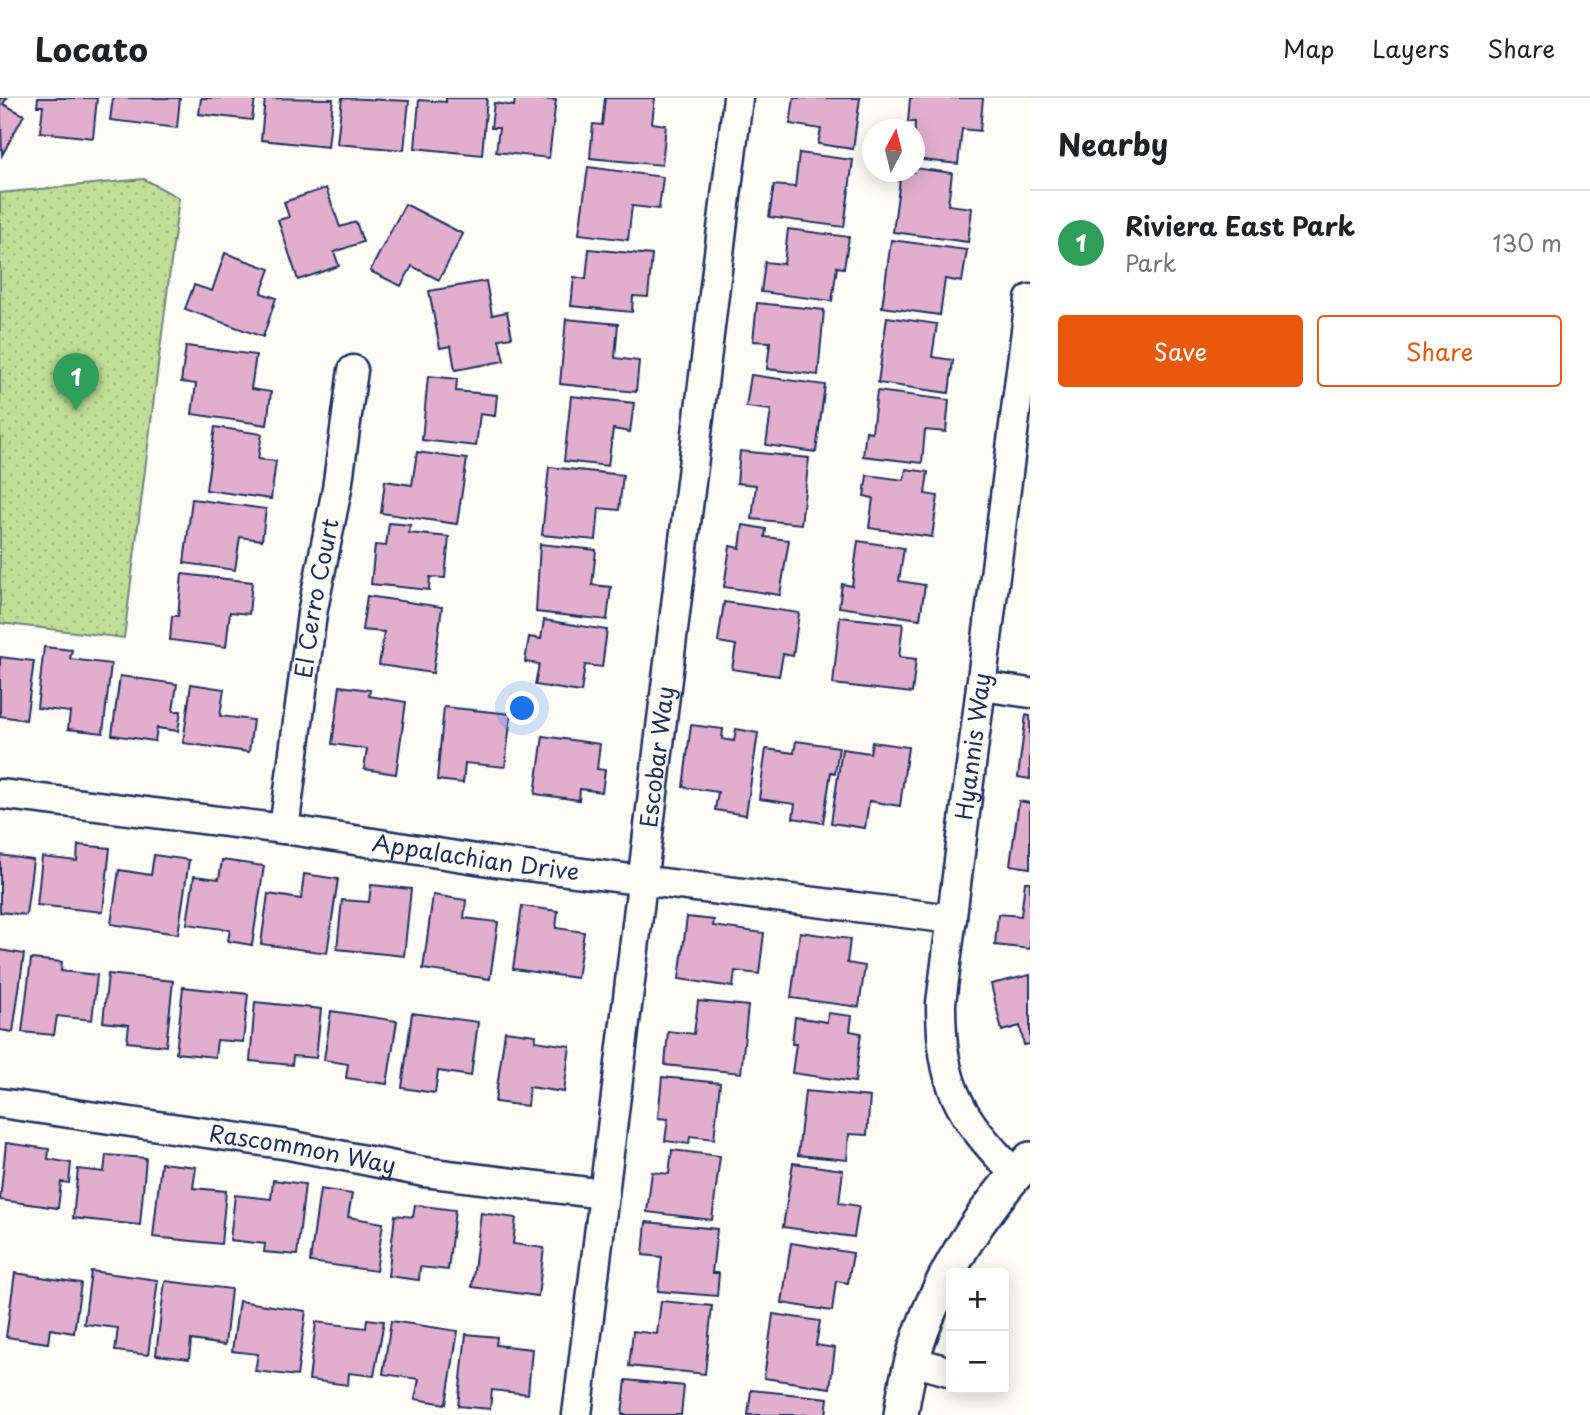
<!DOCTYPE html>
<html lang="en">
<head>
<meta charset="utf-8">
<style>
  body { margin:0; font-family:"Playpen Sans",sans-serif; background:#f2f2f2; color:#202124 }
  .controls { position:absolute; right:21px; bottom:21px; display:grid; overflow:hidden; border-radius:7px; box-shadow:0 4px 18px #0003 }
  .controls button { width:63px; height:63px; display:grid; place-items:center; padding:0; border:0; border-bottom:2px solid #e0e0e0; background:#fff; color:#202124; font:35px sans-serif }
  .compass { position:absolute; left:862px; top:21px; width:63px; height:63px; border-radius:50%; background:#fff; box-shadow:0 4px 18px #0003; rotate:7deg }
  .you { position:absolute; left:523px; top:611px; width:24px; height:24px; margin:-18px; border:5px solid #fff; border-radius:50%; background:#1a73e8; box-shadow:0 0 0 10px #1a73e833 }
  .badge { display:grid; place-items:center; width:46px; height:46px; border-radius:50%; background:#ea580c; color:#fff; font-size:23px; font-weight:700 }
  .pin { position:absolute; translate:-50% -58px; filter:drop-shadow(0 2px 4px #0008) }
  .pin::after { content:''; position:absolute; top:37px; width:24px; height:21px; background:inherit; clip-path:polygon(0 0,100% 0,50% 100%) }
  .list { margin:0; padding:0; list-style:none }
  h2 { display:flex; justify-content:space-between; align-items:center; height:91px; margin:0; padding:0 28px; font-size:30px }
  h2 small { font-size:23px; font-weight:400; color:#757577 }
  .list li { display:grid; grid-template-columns:46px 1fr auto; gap:21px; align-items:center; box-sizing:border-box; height:105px; padding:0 28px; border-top:2px solid #e0e0e0 }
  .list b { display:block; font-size:26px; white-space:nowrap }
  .list p { margin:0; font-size:23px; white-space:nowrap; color:#757577 }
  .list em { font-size:23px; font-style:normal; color:#757577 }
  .actions { display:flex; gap:14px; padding:21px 28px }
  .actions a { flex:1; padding:16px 0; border:2px solid #ea580c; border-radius:7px; text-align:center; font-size:24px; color:#ea580c }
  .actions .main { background:#ea580c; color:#fff }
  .map { position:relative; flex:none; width:1030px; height:1317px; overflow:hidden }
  header { display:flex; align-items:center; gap:42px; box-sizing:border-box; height:98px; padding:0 35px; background:#fff; border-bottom:2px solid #e0e0e0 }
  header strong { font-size:33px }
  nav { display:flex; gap:38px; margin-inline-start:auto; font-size:24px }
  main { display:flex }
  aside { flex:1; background:#fff }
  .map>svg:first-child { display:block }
  .grass { fill:url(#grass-dots); stroke:#6e867a; stroke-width:2 }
  .building { fill:#e1afcd; stroke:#1b2f5e; stroke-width:2 }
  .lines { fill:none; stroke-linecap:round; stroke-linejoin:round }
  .minor-casing { stroke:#1b2f5e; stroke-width:33 }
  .tertiary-casing { stroke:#1b2f5e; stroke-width:38 }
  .minor { stroke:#fdfcf7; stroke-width:28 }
  .tertiary { stroke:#fdfcf7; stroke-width:33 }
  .labels { text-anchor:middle; stroke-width:5; stroke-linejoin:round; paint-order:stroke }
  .street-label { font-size:23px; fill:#1b2f5e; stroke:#fdfcf7 }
</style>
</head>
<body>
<header>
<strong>Locato</strong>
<nav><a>Map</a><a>Layers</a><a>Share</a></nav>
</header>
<main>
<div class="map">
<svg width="1030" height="1317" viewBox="0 0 1030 1317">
  <defs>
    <pattern id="grass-dots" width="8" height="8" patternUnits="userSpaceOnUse" patternTransform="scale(1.75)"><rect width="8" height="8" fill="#c1de96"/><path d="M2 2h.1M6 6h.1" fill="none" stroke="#a5bf84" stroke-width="1.8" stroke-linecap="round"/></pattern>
  </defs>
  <rect width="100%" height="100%" fill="#fdfcf7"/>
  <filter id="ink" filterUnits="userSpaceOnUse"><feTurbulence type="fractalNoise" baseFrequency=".0143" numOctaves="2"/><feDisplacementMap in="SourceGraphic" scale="14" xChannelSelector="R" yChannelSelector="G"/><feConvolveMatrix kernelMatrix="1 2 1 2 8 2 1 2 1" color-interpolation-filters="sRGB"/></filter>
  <g filter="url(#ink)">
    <path class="grass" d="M 144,81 L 179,100 L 124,540 L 0,525 L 0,95 Z"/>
    <path class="building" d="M 0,0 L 7,0 L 3,6 L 24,17 L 2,57 Z
      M 38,0 L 97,0 L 93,40 L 40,34 L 43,8 L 37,8 Z
      M 113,0 L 180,0 L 177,30 L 110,22 Z
      M 201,0 L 255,0 L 252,22 L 199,16 Z
      M 265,0 L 333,1 L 328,49 L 261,42 Z
      M 342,0 L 409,3 L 404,52 L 337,46 Z
      M 446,0 L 487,0 L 482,57 L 415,50 L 419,2 L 446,4 Z
      M 515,0 L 556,2 L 549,60 L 496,54 L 499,30 L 491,30 L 494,5 L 514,8 Z
      M 605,0 L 655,0 L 652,25 L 666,27 L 662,67 L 590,60 L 593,26 L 602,27 Z
      M 794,0 L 860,0 L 853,51 L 818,46 L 821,31 L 790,26 Z
      M 910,0 L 983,0 L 980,33 L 962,31 L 958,66 L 914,61 L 915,24 L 908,24 Z
      M 799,55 L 853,62 L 844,129 L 769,119 L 774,87 L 795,89 Z
      M 588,69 L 663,79 L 659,111 L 632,108 L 628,142 L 579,136 Z
      M 914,70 L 952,75 L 948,107 L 972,110 L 968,144 L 893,134 L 901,74 L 914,74 Z
      M 326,90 L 340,129 L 356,124 L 363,144 L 334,154 L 339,168 L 298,182 L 278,122 L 289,119 L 284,104 Z
      M 405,106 L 463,136 L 439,182 L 412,168 L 401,188 L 370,173 Z
      M 788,131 L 849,139 L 844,170 L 837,169 L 832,203 L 761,194 L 765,164 L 784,166 Z
      M 891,142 L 967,152 L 962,184 L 945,181 L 940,217 L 882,209 Z
      M 589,151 L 652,157 L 648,199 L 633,198 L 632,214 L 571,208 L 574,179 L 586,181 Z
      M 225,155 L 270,171 L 261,195 L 276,200 L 263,239 L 185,211 L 194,187 L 212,193 Z
      M 486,183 L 492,217 L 507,214 L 512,239 L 499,241 L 504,263 L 455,272 L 451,248 L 440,250 L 429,193 Z
      M 757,205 L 824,212 L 818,277 L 767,271 L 770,244 L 753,243 Z
      M 887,219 L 937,226 L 932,259 L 953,262 L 949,295 L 878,285 Z
      M 566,221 L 618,226 L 615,260 L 639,263 L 636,294 L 560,286 Z
      M 186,248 L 256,257 L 251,291 L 271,294 L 267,327 L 192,316 L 196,286 L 181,284 Z
      M 751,277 L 825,287 L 816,354 L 766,347 L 771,312 L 746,309 Z
      M 428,278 L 457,281 L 456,293 L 497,297 L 495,318 L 480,316 L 476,348 L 422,342 Z
      M 877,293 L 949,302 L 946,334 L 925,332 L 922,365 L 863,358 L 866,333 L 872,334 Z
      M 571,298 L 634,305 L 630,334 L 613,331 L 608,368 L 564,363 Z
      M 215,329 L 262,336 L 258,361 L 276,363 L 271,401 L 206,392 Z
      M 740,353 L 809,360 L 801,426 L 752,421 L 756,387 L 737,385 Z
      M 417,354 L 467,361 L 457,426 L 381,415 L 385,383 L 412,387 Z
      M 549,369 L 623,377 L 619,412 L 599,410 L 596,442 L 542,437 Z
      M 906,371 L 928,374 L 925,396 L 938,398 L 932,439 L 869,430 L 873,400 L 864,398 L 867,377 L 904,382 Z
      M 192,401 L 266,411 L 262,442 L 240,439 L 235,472 L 184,465 Z
      M 389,425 L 410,427 L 409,435 L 449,439 L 445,480 L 430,479 L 429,492 L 371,486 L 375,447 L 386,448 Z
      M 743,427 L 766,431 L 765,439 L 789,442 L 780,497 L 724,489 L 730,448 L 740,450 Z
      M 858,443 L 904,450 L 899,483 L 925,487 L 920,521 L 839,509 L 842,486 L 852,488 Z
      M 540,446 L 596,452 L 592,487 L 611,489 L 607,522 L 536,514 Z
      M 182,476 L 252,484 L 249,516 L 230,514 L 226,549 L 170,542 L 172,518 L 178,518 Z
      M 367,498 L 442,509 L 433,575 L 379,567 L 384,534 L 362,532 Z
      M 724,504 L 799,515 L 793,558 L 783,556 L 779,578 L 732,571 L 736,547 L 718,544 Z
      M 840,519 L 903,526 L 899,559 L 916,561 L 912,595 L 833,586 Z
      M 544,522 L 607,532 L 602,569 L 585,567 L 581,594 L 535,587 L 539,566 L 525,564 L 529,539 L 541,541 Z
      M 44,549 L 72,552 L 70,561 L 111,566 L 103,635 L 68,631 L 70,614 L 37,610 Z
      M 0,559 L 34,563 L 26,622 L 0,618 Z
      M 120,578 L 177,586 L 173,613 L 181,613 L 178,633 L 157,630 L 155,643 L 112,637 Z
      M 191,586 L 224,591 L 220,618 L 253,622 L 249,654 L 183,645 Z
      M 340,588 L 370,592 L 369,598 L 406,604 L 396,676 L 364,671 L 367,651 L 332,646 Z
      M 444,609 L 511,616 L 505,669 L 465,665 L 463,685 L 437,682 Z
      M 1026,617 L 1030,618 L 1030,681 L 1018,679 Z
      M 691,627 L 723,631 L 722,641 L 734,643 L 736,631 L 758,635 L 746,717 L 715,712 L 718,694 L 683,689 Z
      M 543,638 L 600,646 L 597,671 L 605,672 L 602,694 L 580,691 L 579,702 L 535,696 Z
      M 796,643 L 839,649 L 835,675 L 831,674 L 823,725 L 793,720 L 795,706 L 759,701 L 766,651 L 794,655 Z
      M 872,644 L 908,649 L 900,708 L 869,703 L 865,730 L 831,725 L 842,651 L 870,655 Z
      M 1019,703 L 1030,705 L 1030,770 L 1010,767 Z
      M 78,747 L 110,750 L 103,814 L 37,807 L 42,759 L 77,763 Z
      M 0,757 L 33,762 L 26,817 L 0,814 Z
      M 154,757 L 189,762 L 178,836 L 111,826 L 119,772 L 151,777 Z
      M 222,762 L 264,768 L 252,847 L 228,843 L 230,832 L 187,826 L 194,778 L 219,781 Z
      M 304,776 L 338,781 L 327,855 L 261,846 L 268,796 L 301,801 Z
      M 1025,784 L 1030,784 L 1030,851 L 995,847 L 998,816 L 1021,818 Z
      M 371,787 L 411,791 L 404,858 L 337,851 L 342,802 L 369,804 Z
      M 433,797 L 466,802 L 464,820 L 498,824 L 490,881 L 423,871 Z
      M 522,808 L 558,813 L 556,830 L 584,834 L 577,880 L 513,871 Z
      M 687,819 L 714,822 L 713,828 L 764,835 L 759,876 L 735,873 L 733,889 L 679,881 Z
      M 800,834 L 850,841 L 847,865 L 865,868 L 859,909 L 791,900 Z
      M 0,852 L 24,856 L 13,934 L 0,932 Z
      M 31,861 L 62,864 L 61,873 L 97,877 L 92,922 L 57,918 L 54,937 L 22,934 Z
      M 108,876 L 173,883 L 166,948 L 127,944 L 129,927 L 103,924 Z
      M 1030,877 L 1030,946 L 1024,947 L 1020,928 L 1002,933 L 991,886 Z
      M 183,889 L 248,896 L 243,944 L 217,942 L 215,959 L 176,955 Z
      M 698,903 L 748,908 L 741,975 L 665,967 L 668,933 L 694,936 Z
      M 255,904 L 321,911 L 316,960 L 293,958 L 292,967 L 250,963 Z
      M 331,913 L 397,923 L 387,986 L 346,980 L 348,966 L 324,962 Z
      M 412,915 L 478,924 L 471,978 L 438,973 L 435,995 L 402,990 Z
      M 828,915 L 852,918 L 850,933 L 861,935 L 855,984 L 792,975 L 796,946 L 792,946 L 795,919 L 827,924 Z
      M 505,933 L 536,937 L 535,943 L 570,948 L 564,994 L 529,989 L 527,1008 L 495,1004 Z
      M 662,979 L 720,985 L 714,1041 L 690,1038 L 689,1046 L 665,1043 L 668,1021 L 658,1020 Z
      M 805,993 L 870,999 L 867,1037 L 849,1036 L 847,1062 L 798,1057 Z
      M 6,1045 L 49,1051 L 48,1061 L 71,1065 L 69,1085 L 61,1084 L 58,1110 L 0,1102 Z
      M 672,1052 L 720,1058 L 712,1122 L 647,1114 L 652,1074 L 669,1076 Z
      M 106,1057 L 146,1060 L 140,1127 L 73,1120 L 78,1071 L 104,1074 Z
      M 161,1065 L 196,1069 L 193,1090 L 226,1093 L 221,1146 L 153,1139 Z
      M 793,1065 L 843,1072 L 839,1105 L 859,1108 L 854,1139 L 783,1129 Z
      M 273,1082 L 305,1086 L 297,1157 L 264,1154 L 265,1146 L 230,1142 L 235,1097 L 271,1101 Z
      M 320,1091 L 352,1096 L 348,1119 L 383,1125 L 376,1173 L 310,1164 Z
      M 415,1107 L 455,1112 L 448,1172 L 420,1169 L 419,1182 L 388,1178 L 395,1117 L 413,1119 Z
      M 481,1115 L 516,1120 L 513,1146 L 544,1150 L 538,1198 L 472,1189 Z
      M 646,1124 L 717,1131 L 712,1175 L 719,1175 L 717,1198 L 658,1193 L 662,1159 L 643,1157 Z
      M 791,1145 L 853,1155 L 848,1185 L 836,1183 L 832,1213 L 782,1205 Z
      M 91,1173 L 158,1182 L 148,1257 L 115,1253 L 118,1230 L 84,1226 Z
      M 15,1175 L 81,1185 L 74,1235 L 50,1231 L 48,1245 L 6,1239 Z
      M 165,1183 L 231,1191 L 225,1247 L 191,1242 L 189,1261 L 156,1257 Z
      M 239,1203 L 306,1213 L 297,1278 L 255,1273 L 258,1256 L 232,1253 Z
      M 661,1203 L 712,1208 L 705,1276 L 629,1268 L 633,1233 L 657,1236 Z
      M 773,1216 L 820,1223 L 816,1247 L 835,1250 L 830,1290 L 764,1280 Z
      M 367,1221 L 384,1223 L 374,1278 L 349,1275 L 348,1287 L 309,1282 L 316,1224 L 366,1230 Z
      M 391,1223 L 458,1233 L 446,1306 L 415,1301 L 419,1281 L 383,1276 Z
      M 466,1236 L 497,1239 L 496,1247 L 532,1251 L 528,1296 L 492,1292 L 490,1311 L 458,1308 Z
      M 626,1282 L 684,1288 L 681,1317 L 622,1317 Z
      M 751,1292 L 828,1300 L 826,1317 L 748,1317 Z"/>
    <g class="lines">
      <g class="minor-casing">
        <g id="minor">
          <path d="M 981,588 L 1030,595"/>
          <path id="s1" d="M 0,696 L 284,731 L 495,764 L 952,821"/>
          <path id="s2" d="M 284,731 L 312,516 L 337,391 L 353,272"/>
          <path id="s3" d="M 0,1005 L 289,1047 L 424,1074 L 604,1096"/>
          <path id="s4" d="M 1015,1076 C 958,1017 941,989 941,905 L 1030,201"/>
          <path d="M 913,1263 L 951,1274"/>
          <path id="s5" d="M 577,1317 L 738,0"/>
        </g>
      </g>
      <g class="tertiary-casing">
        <path id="tertiary" d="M 901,1317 C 913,1221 965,1130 1030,1061"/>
      </g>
      <use href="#minor" class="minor"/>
      <use href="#tertiary" class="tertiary"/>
    </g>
  </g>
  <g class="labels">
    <g class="street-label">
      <text dy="8" stroke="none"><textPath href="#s2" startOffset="233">El Cerro Court</textPath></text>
      <text dy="8" stroke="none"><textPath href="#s4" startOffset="452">Hyannis Way</textPath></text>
      <text dy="8" stroke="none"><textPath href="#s5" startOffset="663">Escobar Way</textPath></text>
      <text dy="8" stroke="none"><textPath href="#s1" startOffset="480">Appalachian Drive</textPath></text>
      <text dy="8" stroke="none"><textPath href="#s3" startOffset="306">Rascommon Way</textPath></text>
    </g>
  </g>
</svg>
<div class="controls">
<button>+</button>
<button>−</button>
</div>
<svg class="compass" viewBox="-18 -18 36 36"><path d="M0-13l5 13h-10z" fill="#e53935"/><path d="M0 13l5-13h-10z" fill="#757577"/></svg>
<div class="you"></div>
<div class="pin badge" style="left:76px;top:313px;background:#2e9e5b">1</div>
</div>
<aside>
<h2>Nearby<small></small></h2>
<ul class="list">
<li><span class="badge" style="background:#2e9e5b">1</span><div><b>Riviera East Park</b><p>Park</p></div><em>130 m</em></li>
</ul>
<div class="actions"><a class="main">Save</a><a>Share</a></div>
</aside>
</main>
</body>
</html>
